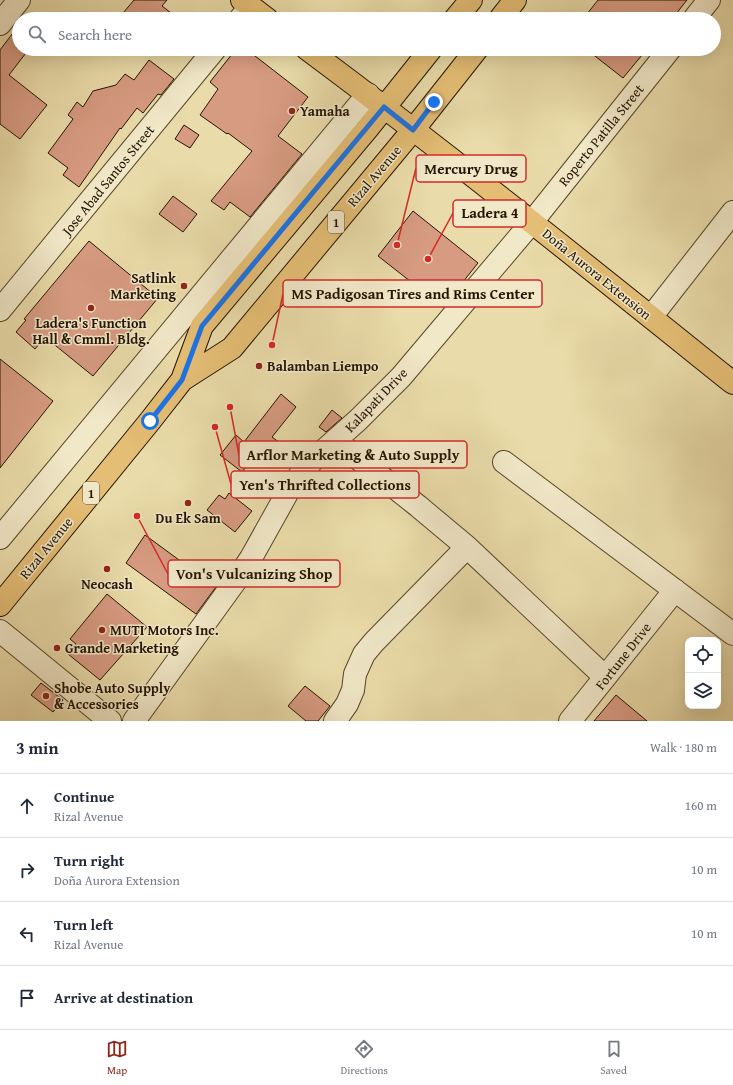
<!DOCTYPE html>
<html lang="en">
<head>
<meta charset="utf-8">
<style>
  body { margin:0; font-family:"Gentium Book Plus",serif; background:#f6f6f7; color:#1f2937 }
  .controls { position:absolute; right:12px; bottom:12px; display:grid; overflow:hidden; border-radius:8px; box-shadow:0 4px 16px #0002 }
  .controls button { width:36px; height:36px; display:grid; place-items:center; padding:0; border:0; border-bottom:1px solid #e0e1e3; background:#fff; color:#1f2937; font:20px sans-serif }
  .stop { position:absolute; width:12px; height:12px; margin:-9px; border:3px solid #1a73e8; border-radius:50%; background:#fff }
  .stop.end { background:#1a73e8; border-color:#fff; box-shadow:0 1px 4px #0008 }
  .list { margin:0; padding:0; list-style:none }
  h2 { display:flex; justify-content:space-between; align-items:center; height:52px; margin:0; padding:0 16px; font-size:17px }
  h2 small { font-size:13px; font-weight:400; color:#747a83 }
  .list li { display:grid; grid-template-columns:26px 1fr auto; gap:12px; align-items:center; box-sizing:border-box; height:64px; padding:0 16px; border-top:1px solid #e0e1e3 }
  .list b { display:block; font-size:15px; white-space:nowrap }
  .list p { margin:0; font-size:13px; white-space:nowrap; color:#747a83 }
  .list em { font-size:13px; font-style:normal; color:#747a83 }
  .icon { flex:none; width:22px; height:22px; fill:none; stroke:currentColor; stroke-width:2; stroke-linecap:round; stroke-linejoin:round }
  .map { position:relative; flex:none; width:733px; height:721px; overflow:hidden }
  .search { position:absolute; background:#fff; box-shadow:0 4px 16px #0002; left:12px; right:12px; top:12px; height:44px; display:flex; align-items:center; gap:10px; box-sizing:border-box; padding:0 14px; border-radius:22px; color:#747a83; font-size:15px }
  .sheet { height:308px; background:#fff }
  nav { display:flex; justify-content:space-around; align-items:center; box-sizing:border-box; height:56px; border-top:1px solid #e0e1e3; background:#fff; font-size:11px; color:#747a83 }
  nav a { display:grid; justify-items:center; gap:2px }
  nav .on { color:#8f2418 }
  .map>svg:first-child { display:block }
  .building { fill:#d79b82; stroke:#241400 }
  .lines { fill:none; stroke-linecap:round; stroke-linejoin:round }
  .minor-casing { stroke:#56462a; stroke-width:24 }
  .major-casing { stroke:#241400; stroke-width:24 }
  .minor { stroke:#f1e8c8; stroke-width:22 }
  .major { stroke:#e5be75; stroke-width:22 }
  .route { stroke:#1a73e8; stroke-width:5 }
  .poi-dot { fill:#8f2418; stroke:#f1e8c8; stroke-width:1.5 }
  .labels { text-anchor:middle; stroke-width:3; stroke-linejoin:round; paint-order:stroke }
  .shield { fill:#f1e8c8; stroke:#62543c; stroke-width:1 }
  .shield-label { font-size:13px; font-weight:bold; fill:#241400 }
  .poi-label { font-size:14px; font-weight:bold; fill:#241400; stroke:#f1e8c8; text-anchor:start }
  .street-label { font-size:14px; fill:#241400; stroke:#f1e8c8 }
  .leader { fill:none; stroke:#d62828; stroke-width:1.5 }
  .callout-dot { fill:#d62828; stroke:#f1e8c8; stroke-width:1.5 }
  .callout { fill:#f1e8c8; stroke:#d62828; stroke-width:1.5 }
  .callout-label { font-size:15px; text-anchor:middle; font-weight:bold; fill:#241400 }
</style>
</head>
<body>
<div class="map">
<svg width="733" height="721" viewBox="0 0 733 721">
  <rect width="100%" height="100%" fill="#eadcaa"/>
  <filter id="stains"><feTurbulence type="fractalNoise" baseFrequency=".005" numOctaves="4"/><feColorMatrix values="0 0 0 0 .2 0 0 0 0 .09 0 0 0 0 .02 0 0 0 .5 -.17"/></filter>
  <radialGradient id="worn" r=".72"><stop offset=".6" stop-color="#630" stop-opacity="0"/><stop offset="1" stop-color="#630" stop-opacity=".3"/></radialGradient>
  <path class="building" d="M 134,0 L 167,0 L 162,6 L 179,19 L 118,19 Z
    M 598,0 L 687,0 L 672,19 L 583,19 Z
    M 19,25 L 19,49 L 29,49 L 9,75 L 47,105 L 20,139 L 0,124 L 0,50 Z
    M 236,49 L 246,49 L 308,97 L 278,136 L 302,154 L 250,217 L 230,202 L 224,210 L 211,201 L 252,151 L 228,133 L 227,134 L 200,115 L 218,89 L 210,82 Z
    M 586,49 L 647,49 L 623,78 Z
    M 149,60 L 174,79 L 161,95 L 158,94 L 143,113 L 137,108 L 121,129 L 120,128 L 79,187 L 63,175 L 68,168 L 48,153 L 73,119 L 68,115 L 77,102 L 83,107 L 93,91 L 116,85 L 125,74 L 134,80 Z
    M 184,125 L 199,135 L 190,148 L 175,139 Z
    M 173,196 L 197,214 L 183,232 L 159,214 Z
    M 413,211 L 478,263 L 443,307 L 378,256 Z
    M 89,241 L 158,298 L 93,376 L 45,337 L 35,349 L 16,332 L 26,320 L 24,319 Z
    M 0,359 L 53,401 L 0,468 Z
    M 281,394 L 296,407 L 272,437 L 299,457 L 290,468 L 263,448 L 260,452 L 259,451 L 242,472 L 220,455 L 236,435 L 244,442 Z
    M 332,410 L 342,418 L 326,432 L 319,427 Z
    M 229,493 L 252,511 L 235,532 L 207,510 L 219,495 L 225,499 Z
    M 145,535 L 216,587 L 196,614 L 126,563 Z
    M 107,594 L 147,627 L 100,680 L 68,654 L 76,644 L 70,639 Z
    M 41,683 L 63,700 L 53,712 L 31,695 Z
    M 305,686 L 330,706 L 318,721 L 306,721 L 288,706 Z
    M 616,695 L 647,721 L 594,721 Z"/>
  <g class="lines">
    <g class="minor-casing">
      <path id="minor" d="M 240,19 L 250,7
        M 694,19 L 709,0
        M 0,24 L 19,0
        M 0,310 L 215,49
        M 651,317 L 733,212
        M 336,441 L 418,506 L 467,547 L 605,677
        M 504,462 L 733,634
        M 0,538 L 368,94
        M 0,631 L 110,721
        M 134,721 L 239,576 L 251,558 L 290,488 L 300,475 L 312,461 L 358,420 L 401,377 L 532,222 L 670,49
        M 335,721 L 347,704 L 353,690 L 355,674 L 364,654 L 374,642 L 467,547
        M 570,721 L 675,590"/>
    </g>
    <g class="major-casing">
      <path id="major" d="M 242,0 L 267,19
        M 455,19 L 471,0
        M 500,19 L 515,0
        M 307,49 C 452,157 592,270 733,383
        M 182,380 L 232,348 L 413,130 L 477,49
        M 0,605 L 150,421 L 182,380 L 202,326 L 368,128 L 431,49"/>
    </g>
    <use href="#minor" class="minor"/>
    <use href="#major" class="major"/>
  </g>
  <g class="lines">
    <path class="route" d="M 150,421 L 182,380 L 202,326 L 384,107 L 413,130 L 434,102"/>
  </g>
  <g class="poi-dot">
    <circle cx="292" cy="111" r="4"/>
    <circle cx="184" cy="286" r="4"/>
    <circle cx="91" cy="308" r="4"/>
    <circle cx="259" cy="366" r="4"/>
    <circle cx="188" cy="503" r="4"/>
    <circle cx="107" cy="569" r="4"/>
    <circle cx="102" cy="630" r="4"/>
    <circle cx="57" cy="648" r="4"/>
    <circle cx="46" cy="696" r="4"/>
  </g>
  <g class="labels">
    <g class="shield">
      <rect x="328" y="211" width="16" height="22" rx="3"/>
      <rect x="83" y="482" width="16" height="22" rx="3"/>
    </g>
    <g class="shield-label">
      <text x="336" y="227">1</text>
      <text x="91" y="498">1</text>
    </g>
    <g class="poi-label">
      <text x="300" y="116">Yamaha</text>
      <text x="176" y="283" text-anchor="end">Satlink<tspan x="176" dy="16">Marketing</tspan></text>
      <text x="91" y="328" text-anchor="middle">Ladera's Function<tspan x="91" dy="16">Hall &amp; Cmml. Bldg.</tspan></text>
      <text x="267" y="371">Balamban Liempo</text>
      <text x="188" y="523" text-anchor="middle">Du Ek Sam</text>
      <text x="107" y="589" text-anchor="middle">Neocash</text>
      <text x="110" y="635">MUTI Motors Inc.</text>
      <text x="65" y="653">Grande Marketing</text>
      <text x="54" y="693">Shobe Auto Supply<tspan x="54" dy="16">&amp; Accessories</tspan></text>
    </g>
    <g class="street-label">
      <text transform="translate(601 135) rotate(-51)" y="5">Roperto Patilla Street</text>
      <text transform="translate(374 176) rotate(-50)" y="5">Rizal Avenue</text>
      <text transform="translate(108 180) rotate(-51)" y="5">Jose Abad Santos Street</text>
      <text transform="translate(597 274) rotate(39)" y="5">Doña Aurora Extension</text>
      <text transform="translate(376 400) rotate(-46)" y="5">Kalapati Drive</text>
      <text transform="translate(46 548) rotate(-51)" y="5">Rizal Avenue</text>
      <text transform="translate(623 656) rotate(-52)" y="5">Fortune Drive</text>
    </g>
  </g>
  <path class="leader" d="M397 245L416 168M428 259L453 213M272 345L283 294M230 407L239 455M215 427L231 484M137 516L168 574"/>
  <g class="callout-dot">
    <circle cx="397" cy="245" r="4"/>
    <circle cx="428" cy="259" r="4"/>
    <circle cx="272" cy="345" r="4"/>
    <circle cx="230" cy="407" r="4"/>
    <circle cx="215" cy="427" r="4"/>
    <circle cx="137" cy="516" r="4"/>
  </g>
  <g class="callout">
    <rect x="416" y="155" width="110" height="27" rx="4"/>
    <rect x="453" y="200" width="73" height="27" rx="4"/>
    <rect x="283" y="280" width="259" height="27" rx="4"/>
    <rect x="239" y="441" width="228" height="27" rx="4"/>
    <rect x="231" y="471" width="188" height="27" rx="4"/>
    <rect x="168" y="560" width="172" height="27" rx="4"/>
  </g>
  <g class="callout-label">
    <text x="471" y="174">Mercury Drug</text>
    <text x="490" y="218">Ladera 4</text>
    <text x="413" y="299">MS Padigosan Tires and Rims Center</text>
    <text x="353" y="460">Arflor Marketing &amp; Auto Supply</text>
    <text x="325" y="490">Yen's Thrifted Collections</text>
    <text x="254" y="579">Von's Vulcanizing Shop</text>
  </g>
  <rect width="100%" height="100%" filter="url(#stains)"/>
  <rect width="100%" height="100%" fill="url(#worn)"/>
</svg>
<div class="controls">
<button><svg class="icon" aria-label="locate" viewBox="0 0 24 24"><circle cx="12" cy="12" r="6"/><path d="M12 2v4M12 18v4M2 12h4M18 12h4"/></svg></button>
<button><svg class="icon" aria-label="layers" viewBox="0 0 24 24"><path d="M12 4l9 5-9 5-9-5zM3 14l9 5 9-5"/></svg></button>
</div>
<div class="stop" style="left:150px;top:421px"></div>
<div class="stop end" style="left:434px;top:102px"></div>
<div class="search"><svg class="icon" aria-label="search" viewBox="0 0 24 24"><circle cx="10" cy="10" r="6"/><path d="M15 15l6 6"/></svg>Search here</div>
</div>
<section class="sheet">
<h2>3 min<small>Walk · 180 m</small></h2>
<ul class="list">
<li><svg class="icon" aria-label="ahead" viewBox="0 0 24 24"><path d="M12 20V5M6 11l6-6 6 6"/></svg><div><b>Continue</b><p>Rizal Avenue</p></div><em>160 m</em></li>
<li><svg class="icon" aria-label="right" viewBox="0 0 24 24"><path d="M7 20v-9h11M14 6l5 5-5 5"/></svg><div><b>Turn right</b><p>Doña Aurora Extension</p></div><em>10 m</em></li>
<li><svg class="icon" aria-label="left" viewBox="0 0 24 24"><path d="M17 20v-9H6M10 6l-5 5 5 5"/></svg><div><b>Turn left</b><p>Rizal Avenue</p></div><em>10 m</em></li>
<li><svg class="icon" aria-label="arrive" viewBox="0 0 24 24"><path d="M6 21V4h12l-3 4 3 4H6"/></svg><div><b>Arrive at destination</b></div></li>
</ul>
</section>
<nav>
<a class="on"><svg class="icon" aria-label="map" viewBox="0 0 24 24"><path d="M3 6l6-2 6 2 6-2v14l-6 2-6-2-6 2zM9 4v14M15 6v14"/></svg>Map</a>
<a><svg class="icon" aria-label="directions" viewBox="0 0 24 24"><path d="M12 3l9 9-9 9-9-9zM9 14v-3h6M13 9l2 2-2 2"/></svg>Directions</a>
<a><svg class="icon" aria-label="saved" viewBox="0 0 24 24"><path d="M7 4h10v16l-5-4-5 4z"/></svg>Saved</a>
</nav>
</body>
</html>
